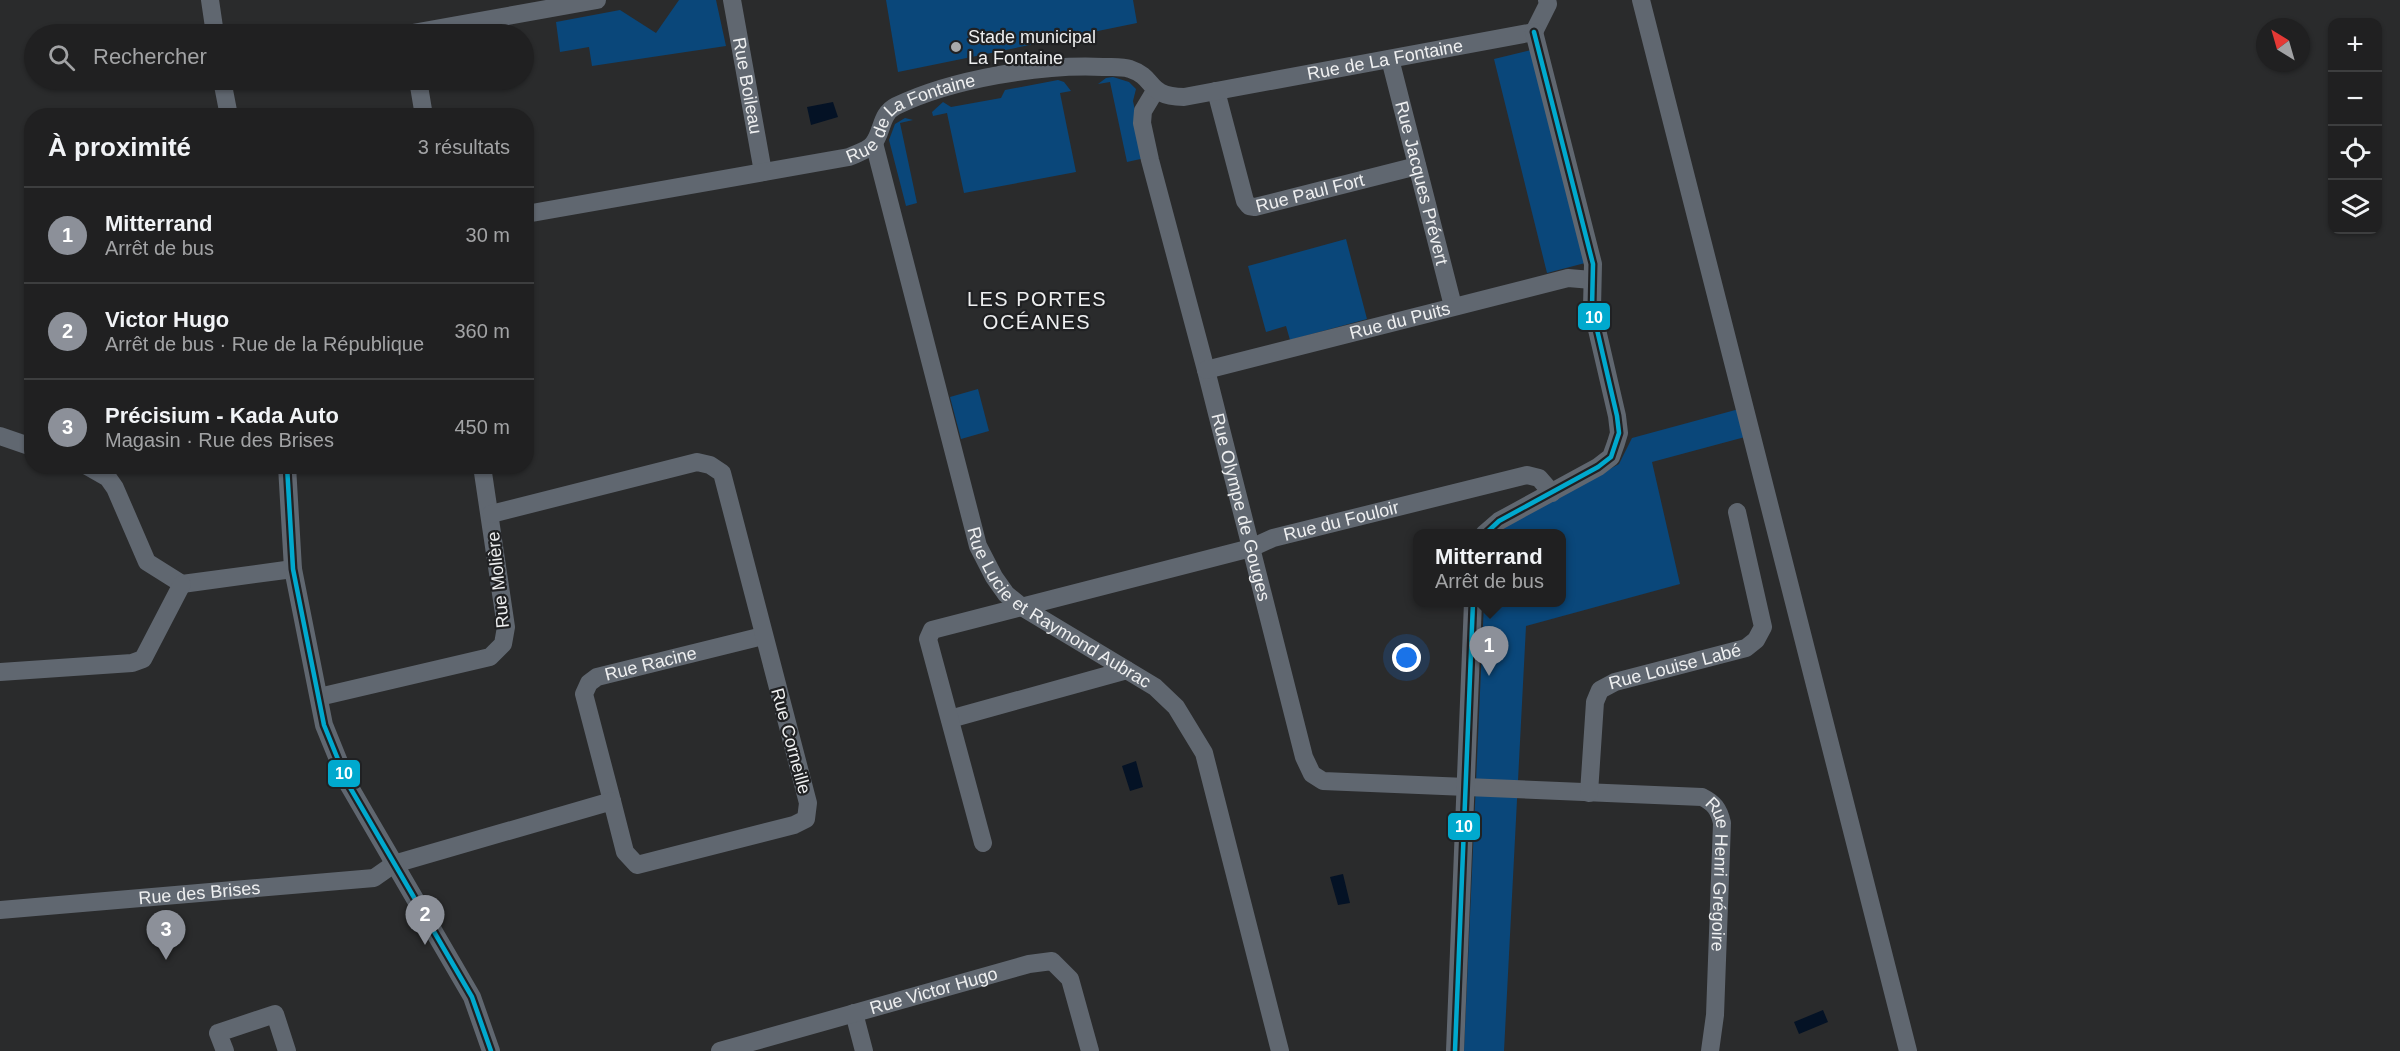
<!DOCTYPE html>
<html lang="fr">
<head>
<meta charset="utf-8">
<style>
  body { margin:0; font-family:Helvetica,sans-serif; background:#2d2d2e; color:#f1f3f6 }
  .controls { position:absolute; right:18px; top:18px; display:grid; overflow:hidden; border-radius:12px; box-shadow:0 2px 4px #0004 }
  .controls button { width:54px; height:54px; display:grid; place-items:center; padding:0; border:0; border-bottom:2px solid #3d3e3f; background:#202021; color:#f1f3f6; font:30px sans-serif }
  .compass { position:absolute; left:2256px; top:18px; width:54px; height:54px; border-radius:50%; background:#202021; box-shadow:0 2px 4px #0004; rotate:323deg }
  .you { position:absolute; left:1407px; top:658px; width:21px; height:21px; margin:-15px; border:4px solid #fff; border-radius:50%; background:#1a73e8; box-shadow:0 0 0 9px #1a73e833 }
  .badge { display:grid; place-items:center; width:39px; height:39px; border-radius:50%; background:#8c9099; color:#fff; font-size:20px; font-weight:700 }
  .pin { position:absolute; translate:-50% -50px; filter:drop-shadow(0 2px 3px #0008) }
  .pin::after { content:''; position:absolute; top:32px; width:21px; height:18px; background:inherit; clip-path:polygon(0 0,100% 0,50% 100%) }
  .popup { position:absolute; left:1413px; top:529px; width:153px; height:78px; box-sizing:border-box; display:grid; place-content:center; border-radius:12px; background:#202021; filter:drop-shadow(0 2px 4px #0005); font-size:20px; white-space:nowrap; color:#a2a3a5 }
  .popup b { font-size:22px; color:#f1f3f6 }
  .popup::after { content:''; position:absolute; left:50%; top:100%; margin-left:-12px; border:12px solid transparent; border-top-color:#202021 }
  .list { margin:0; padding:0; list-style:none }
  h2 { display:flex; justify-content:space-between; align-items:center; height:78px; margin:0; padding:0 24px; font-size:26px }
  h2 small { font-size:20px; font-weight:400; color:#a2a3a5 }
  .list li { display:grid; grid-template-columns:39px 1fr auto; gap:18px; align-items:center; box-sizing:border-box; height:96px; padding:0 24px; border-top:2px solid #3d3e3f }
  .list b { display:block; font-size:22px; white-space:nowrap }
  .list p { margin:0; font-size:20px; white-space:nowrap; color:#a2a3a5 }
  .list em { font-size:20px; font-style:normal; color:#a2a3a5 }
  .icon { flex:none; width:33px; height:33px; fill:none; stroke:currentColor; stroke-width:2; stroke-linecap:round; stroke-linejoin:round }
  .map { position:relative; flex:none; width:2400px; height:1051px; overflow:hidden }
  .search { position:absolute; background:#202021; box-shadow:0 2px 4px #0004; left:24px; top:24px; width:510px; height:66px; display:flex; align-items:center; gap:15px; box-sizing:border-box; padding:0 21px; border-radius:33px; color:#a2a3a5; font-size:22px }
  .panel { position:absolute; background:#202021; box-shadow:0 2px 4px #0004; left:24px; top:108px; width:510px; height:366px; border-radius:24px }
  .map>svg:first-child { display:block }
  .green { fill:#0a477a }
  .water { fill:#041225 }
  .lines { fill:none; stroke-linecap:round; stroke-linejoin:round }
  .minor { stroke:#606770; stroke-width:18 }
  .bus-1-casing { stroke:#202123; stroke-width:9 }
  .bus-1 { stroke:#00a9ce; stroke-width:4.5 }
  .poi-dot { fill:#a9aaab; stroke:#202123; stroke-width:2 }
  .labels { text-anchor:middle; stroke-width:4.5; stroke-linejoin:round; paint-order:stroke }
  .poi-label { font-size:18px; fill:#eeeff0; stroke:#202123; text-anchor:start }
  .street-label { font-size:18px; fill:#eeeff0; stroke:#202123 }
  .neighbourhood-label { font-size:20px; letter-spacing:1.5px; fill:#eeeff0; stroke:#202123 }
  .line-badge { stroke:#202123; stroke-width:2 }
  .badge-label { font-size:16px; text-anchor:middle; font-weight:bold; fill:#fff }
</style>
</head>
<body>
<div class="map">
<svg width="2400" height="1051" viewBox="0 0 2400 1051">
  <rect width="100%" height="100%" fill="#2a2b2c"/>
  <path class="green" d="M 679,0 L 716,0 L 726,46 L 592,66 L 589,47 L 560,52 L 556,22 L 620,10 L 656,33 Z
    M 886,0 L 1133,0 L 1137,23 L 898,72 Z
    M 1531,50 L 1585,263 L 1547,273 L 1494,59 Z
    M 1113,77 L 1129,82 L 1136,89 L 1133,101 L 1145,158 L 1127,162 L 1110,82 L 1098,84 L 1106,78 Z
    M 1058,80 L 1064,82 L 1071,91 L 1060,93 L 1076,172 L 964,193 L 947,113 L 933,116 L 932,112 L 943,102 L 951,107 L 1001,98 L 1005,90 Z
    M 905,118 L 913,120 L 900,123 L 917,203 L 906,206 L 889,140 L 895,124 Z
    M 1346,239 L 1367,319 L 1290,340 L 1286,326 L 1266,332 L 1248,266 Z
    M 978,389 L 989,431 L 961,439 L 950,397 Z
    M 1739,409 L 1745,437 L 1652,462 L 1680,584 L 1526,626 L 1504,1051 L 1464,1051 L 1484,603 L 1561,602 L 1561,534 L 1493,533 L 1619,464 L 1632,438 Z"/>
  <path class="water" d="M 833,102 L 838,117 L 811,125 L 807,107 Z
    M 1136,761 L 1143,787 L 1130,791 L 1122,766 Z
    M 1343,874 L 1350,903 L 1338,905 L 1330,877 Z
    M 1823,1010 L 1828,1022 L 1799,1034 L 1794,1022 Z"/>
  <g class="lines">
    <g class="minor">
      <path d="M 210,0 L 215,34"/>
      <path id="s1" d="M 732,0 L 763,172"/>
      <path d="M 1641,0 L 1908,1051"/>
      <path d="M 1534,32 L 1548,4 L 1547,0"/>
      <path d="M 407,34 L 597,0"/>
      <path id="s2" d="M 1390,59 L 1453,306"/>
      <path d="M 222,80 L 229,116"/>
      <path d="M 418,80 L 424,116"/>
      <path id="s3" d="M 1155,91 L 1143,111 L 1142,123 L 1150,160 L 1206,370 L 1304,757 L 1312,774 L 1323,781 L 1702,797 C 1714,803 1719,809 1722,823 L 1715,1015 L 1710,1051"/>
      <path id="s4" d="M 1216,91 L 1245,201 L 1249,206 L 1255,207 L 1417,166"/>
      <path id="s5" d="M 874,143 L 978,546 L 994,577 L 1006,594 L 1022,607 L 1155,687 L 1176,707 L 1204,753 L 1280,1051"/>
      <path id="s6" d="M 526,214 L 849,157 C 857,153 867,151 873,144 C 883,132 880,114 896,106 C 952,79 1041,64 1103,67 C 1111,67 1122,66 1130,69 C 1157,78 1145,96 1184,97 L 1534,32"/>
      <path id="s7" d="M 1206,370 L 1568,278 L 1592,280"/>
      <path d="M 0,436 L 32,447"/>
      <path d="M 87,466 L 108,478 L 115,488 L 147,562 L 182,584 L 293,569"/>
      <path d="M 287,466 L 293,569 L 324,725 L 348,784 L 472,997 L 491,1051"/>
      <path d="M 1484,534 L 1499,521 L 1598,467 L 1611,457 L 1616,443 L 1619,433 L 1617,416 L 1592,308 L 1593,264 L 1534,32"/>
      <path d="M 0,672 L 132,663 L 143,659 L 182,584"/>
      <path d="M 319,697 L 490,657 L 503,644 L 506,627 L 482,466"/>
      <path d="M 950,719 L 1127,670"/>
      <path id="s8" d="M 1589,793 L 1595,702 L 1600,690 L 1615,682 L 1746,648 L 1756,640 L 1763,627 L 1737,512"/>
      <path id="s9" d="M 612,801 L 584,694 L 589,683 L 597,677 L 763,636"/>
      <path id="s10" d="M 983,843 L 928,639 L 932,630 L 1251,548 L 1273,538 L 1527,475 L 1539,478 L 1552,493"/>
      <path id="s11" d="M 0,910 L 374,878 L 394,864 L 612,801 L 625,852 L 637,865 L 794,825 L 806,819 L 808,803 L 722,473 L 710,465 L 697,462 L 491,514"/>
      <path d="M 854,1013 L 864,1051"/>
      <path d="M 225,1051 L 218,1033 L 275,1014 L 287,1051"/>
      <path id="s12" d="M 720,1051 L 1029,964 L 1052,961 L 1070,979 L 1090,1051"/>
      <path d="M 1455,1051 L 1473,602"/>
    </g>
    <g class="bus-1-casing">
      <path id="bus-1" d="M 287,466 L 293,569 L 324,725 L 348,784 L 472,997 L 491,1051
        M 1485,534 L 1499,521 L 1598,467 L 1611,457 L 1619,433 L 1617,416 L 1592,308 L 1593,264 L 1534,32
        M 1455,1051 L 1473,602"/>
    </g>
    <use href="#bus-1" class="bus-1"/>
  </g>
  <circle class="poi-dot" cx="956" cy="47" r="6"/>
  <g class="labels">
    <g class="poi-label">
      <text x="968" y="43">Stade municipal<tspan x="968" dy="21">La Fontaine</tspan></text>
    </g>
    <g class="street-label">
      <text dy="6" stroke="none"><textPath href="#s6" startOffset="908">Rue de La Fontaine</textPath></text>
      <text dy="6" stroke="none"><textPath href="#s1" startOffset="87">Rue Boileau</textPath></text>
      <text dy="6" stroke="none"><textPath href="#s6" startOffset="405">Rue de La Fontaine</textPath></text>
      <text dy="6" stroke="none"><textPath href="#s2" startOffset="128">Rue Jacques Prévert</textPath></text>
      <text dy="6" stroke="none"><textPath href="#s4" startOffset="183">Rue Paul Fort</textPath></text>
      <text dy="6" stroke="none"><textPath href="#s7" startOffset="200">Rue du Puits</textPath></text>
      <text dy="6" stroke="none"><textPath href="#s3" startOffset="432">Rue Olympe de Gouges</textPath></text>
      <text dy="6" stroke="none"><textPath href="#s10" startOffset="645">Rue du Fouloir</textPath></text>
      <text transform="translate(498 580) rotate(-96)" y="6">Rue Molière</text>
      <text dy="6" stroke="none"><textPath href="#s5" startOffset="519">Rue Lucie et Raymond Aubrac</textPath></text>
      <text dy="6" stroke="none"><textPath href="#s9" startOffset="188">Rue Racine</textPath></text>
      <text dy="6" stroke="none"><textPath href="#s8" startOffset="183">Rue Louise Labé</textPath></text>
      <text transform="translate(791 741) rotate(75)" y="6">Rue Corneille</text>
      <text dy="6" stroke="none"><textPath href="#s3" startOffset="1186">Rue Henri Grégoire</textPath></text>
      <text dy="6" stroke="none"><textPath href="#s11" startOffset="200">Rue des Brises</textPath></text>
      <text dy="6" stroke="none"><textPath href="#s12" startOffset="222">Rue Victor Hugo</textPath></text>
    </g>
    <g class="neighbourhood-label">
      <text x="1037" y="306">LES PORTES<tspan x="1037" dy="23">OCÉANES</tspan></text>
    </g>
  </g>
  <g class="line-badge">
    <rect x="1577" y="302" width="34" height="29" rx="6" fill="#00a9ce"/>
    <rect x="327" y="759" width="34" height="29" rx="6" fill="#00a9ce"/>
    <rect x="1447" y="812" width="34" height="29" rx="6" fill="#00a9ce"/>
  </g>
  <g class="badge-label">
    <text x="1594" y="323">10</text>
    <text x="344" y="779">10</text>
    <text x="1464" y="832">10</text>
  </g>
</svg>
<div class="controls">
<button>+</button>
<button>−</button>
<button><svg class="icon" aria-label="locate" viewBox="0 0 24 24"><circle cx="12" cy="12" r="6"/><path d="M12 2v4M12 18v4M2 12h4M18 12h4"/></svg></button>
<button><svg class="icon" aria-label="layers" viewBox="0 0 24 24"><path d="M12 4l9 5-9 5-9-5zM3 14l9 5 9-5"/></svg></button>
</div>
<svg class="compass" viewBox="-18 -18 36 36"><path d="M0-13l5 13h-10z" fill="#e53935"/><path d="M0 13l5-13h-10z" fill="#a2a3a5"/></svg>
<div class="you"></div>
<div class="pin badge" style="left:1489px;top:676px">1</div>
<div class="popup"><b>Mitterrand</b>Arrêt de bus</div>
<div class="pin badge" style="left:425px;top:945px">2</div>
<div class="pin badge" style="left:166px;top:960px">3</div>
<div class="search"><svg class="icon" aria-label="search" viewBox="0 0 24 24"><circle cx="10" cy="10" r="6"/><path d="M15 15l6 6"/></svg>Rechercher</div>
<section class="panel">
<h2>À proximité<small>3 résultats</small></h2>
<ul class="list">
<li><span class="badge">1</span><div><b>Mitterrand</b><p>Arrêt de bus</p></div><em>30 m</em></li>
<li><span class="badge">2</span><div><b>Victor Hugo</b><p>Arrêt de bus · Rue de la République</p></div><em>360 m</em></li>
<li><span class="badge">3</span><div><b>Précisium - Kada Auto</b><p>Magasin · Rue des Brises</p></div><em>450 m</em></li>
</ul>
</section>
</div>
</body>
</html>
